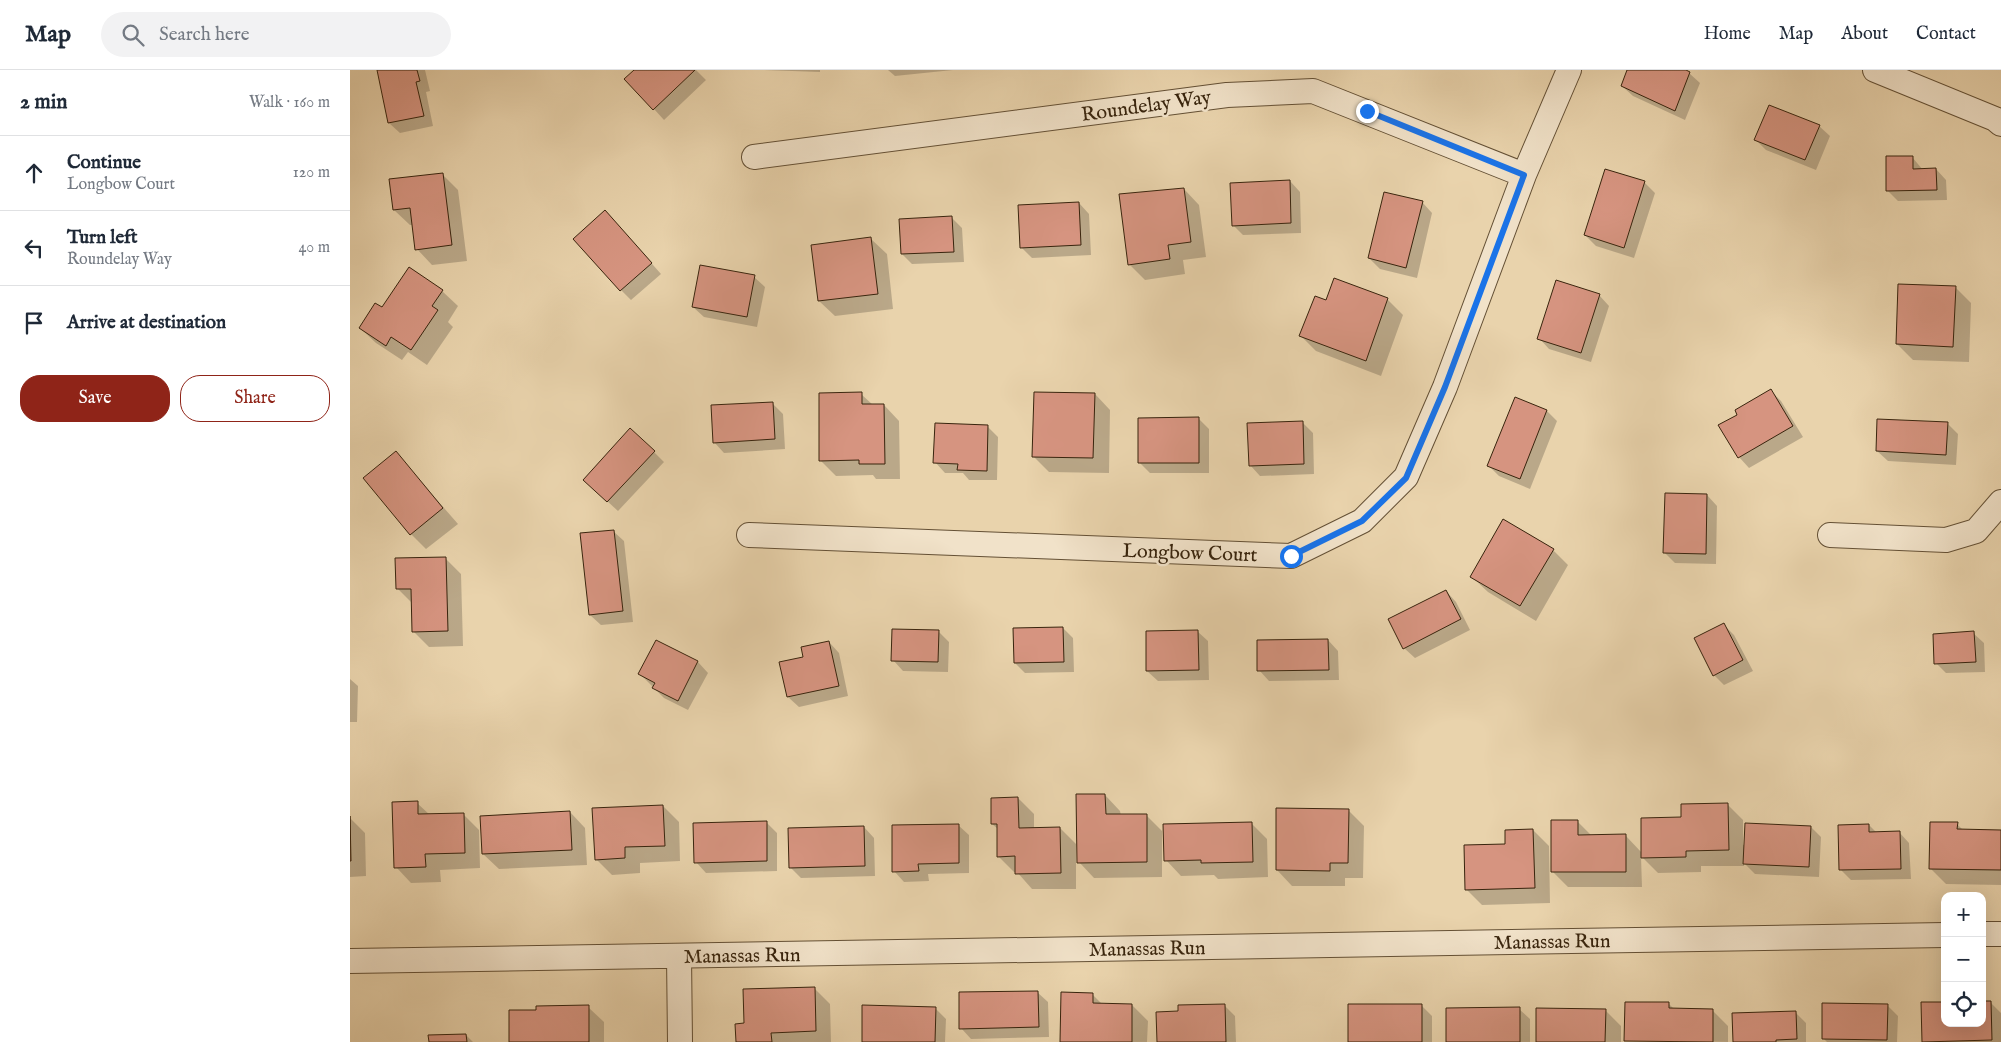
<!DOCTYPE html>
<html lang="en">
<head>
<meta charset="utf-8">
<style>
  body { margin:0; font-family:"IM FELL English",serif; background:#f2f2f3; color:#1f2937 }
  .controls { position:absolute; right:15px; bottom:15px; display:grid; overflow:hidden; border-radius:10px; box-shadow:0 5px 20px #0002 }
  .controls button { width:45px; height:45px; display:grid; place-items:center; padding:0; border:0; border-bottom:1px solid #e0e1e3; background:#fff; color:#1f2937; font:25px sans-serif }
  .stop { position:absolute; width:15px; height:15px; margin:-11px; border:4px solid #1a73e8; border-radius:50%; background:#fff }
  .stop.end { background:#1a73e8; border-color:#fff; box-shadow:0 1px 5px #0008 }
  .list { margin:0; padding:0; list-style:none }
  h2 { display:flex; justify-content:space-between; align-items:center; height:65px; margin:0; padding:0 20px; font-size:21px }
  h2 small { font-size:16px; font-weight:400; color:#747a83 }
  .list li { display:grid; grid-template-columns:32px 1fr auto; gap:15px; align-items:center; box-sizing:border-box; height:75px; padding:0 20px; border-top:1px solid #e0e1e3 }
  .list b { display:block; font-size:19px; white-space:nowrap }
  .list p { margin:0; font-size:16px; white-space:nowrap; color:#747a83 }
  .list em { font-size:16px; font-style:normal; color:#747a83 }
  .actions { display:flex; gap:10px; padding:15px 20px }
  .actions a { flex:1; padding:11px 0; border:1px solid #8f2418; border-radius:20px; text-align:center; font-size:18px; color:#8f2418 }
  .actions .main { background:#8f2418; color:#fff }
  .icon { flex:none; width:28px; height:28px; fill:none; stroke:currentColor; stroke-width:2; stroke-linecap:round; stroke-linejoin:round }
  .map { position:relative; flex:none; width:1651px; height:972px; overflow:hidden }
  header { display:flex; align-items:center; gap:30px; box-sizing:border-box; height:70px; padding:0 25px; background:#fff; border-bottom:1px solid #e0e1e3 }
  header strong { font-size:24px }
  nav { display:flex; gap:28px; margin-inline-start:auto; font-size:18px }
  .search { width:350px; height:45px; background:#f2f2f3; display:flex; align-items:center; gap:12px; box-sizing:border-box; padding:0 18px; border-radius:28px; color:#747a83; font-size:19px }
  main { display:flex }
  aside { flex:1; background:#fff }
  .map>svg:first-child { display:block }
  .shadow { fill:#0003 }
  .building { fill:#d69480; stroke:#38240d }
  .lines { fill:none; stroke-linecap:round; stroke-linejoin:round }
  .street-casing { stroke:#645035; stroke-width:26 }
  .street { stroke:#f1e2c9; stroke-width:24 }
  .route { stroke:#1a73e8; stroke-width:6 }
  .labels { text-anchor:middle; stroke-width:5; stroke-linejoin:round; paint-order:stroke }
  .street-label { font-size:20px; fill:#38240d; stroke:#f1e2c9 }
</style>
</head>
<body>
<header>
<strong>Map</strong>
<div class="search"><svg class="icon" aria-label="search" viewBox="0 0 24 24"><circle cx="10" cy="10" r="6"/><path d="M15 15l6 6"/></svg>Search here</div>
<nav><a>Home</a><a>Map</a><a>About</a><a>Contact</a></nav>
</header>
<main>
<aside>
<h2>2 min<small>Walk · 160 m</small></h2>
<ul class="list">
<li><svg class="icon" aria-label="ahead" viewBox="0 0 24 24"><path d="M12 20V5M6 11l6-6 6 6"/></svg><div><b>Continue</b><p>Longbow Court</p></div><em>120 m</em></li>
<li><svg class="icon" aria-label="left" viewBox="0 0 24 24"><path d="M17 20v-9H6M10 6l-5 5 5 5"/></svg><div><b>Turn left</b><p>Roundelay Way</p></div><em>40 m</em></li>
<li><svg class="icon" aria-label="arrive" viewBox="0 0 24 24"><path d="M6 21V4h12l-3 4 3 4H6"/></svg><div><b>Arrive at destination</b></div></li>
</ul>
<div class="actions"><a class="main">Save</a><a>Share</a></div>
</aside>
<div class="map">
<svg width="1651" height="972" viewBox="0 0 1651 972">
  <rect width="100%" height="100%" fill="#e9d3ac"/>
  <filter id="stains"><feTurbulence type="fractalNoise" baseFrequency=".004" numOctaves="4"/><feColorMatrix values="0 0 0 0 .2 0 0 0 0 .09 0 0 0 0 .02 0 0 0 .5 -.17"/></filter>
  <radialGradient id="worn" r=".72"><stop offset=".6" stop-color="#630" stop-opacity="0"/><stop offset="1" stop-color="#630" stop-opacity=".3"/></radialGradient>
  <path class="shadow" d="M 28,0 L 75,0 L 80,21 L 76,22 L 83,56 L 50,63 L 39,53 Z
    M 286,0 L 346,0 L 356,10 L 314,50 L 304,39 Z
    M 414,0 L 470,0 L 470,2 Z
    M 538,0 L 603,0 L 545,6 Z
    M 1279,0 L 1333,0 L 1339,3 L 1350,13 L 1335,50 L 1283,26 L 1272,16 Z
    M 1469,56 L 1480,66 L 1466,100 L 1416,80 L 1406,70 Z
    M 1562,87 L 1573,100 L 1586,99 L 1596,110 L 1597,130 L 1548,131 L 1538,121 Z
    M 92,104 L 108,120 L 117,191 L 82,195 L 67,179 L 64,155 L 60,155 L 44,140 Z
    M 940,111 L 950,122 L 951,163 L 893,165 L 883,155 Z
    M 1294,112 L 1305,123 L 1284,188 L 1246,176 L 1235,165 Z
    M 834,119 L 849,135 L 856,187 L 833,190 L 835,204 L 795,210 L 779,194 Z
    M 1072,132 L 1082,143 L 1067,208 L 1030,199 L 1019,188 Z
    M 729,133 L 739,144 L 741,185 L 682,188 L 671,177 Z
    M 602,148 L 612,158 L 614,192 L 562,194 L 552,184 Z
    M 265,152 L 311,204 L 281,230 L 271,220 Z
    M 521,169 L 537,184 L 543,239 L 485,246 L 469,231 Z
    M 404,207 L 415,217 L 407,257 L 354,247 L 343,237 Z
    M 1605,217 L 1621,233 L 1619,292 L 1563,290 L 1547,274 Z
    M 92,221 L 108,236 L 98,252 L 103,257 L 77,295 L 58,282 L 52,290 L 26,273 L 10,258 L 32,239 Z
    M 1249,225 L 1259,236 L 1241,292 L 1199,279 L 1189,268 Z
    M 1037,229 L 1053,245 L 1031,306 L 966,281 L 951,266 Z
    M 1421,321 L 1431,331 L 1453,367 L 1399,398 L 1389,387 L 1389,345 Z
    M 511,324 L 523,335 L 534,335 L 549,351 L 550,409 L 526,409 L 523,405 L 486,406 L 470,390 Z
    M 745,324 L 760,340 L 759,403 L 699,402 L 683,386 Z
    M 1166,328 L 1197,341 L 1207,351 L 1180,419 L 1149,406 L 1139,396 Z
    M 422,333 L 433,344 L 435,379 L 374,383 L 364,372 Z
    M 848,348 L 859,359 L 859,403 L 800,403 L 790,393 Z
    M 952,352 L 963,363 L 964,404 L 910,406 L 900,395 Z
    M 1597,353 L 1608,364 L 1606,395 L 1538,391 L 1527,381 Z
    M 637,356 L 648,367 L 647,410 L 619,410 L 613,403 L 595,403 L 585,392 Z
    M 304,382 L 314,392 L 268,441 L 245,420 Z
    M 46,383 L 108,454 L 76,479 L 61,464 Z
    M 1357,425 L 1367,436 L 1366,494 L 1325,493 L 1315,483 Z
    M 263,461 L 274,471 L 283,552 L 251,555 L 240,545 Z
    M 1203,480 L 1218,495 L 1186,551 L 1138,522 L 1122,507 Z
    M 96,489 L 111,504 L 113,576 L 79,577 L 63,561 L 63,534 L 47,518 Z
    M 1096,521 L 1106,532 L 1120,560 L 1065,588 L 1054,578 Z
    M 1374,555 L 1384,565 L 1403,601 L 1374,615 L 1364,605 Z
    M 713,558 L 723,568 L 724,602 L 675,603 L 665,593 Z
    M 588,561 L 599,572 L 598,602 L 553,601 L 543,590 Z
    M 847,561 L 858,571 L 859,610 L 808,611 L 797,601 Z
    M 1623,563 L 1634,573 L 1635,602 L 1596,603 L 1586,593 Z
    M 978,570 L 988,581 L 989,610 L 919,611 L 909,600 Z
    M 307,571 L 348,592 L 358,603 L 338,640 L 314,628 L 290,604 Z
    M 479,572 L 489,583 L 498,626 L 449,637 L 438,627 L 455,588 Z
    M 0,609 L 8,616 L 7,652 L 0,652 Z
    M 755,725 L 770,741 L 771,746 L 796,745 L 812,761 L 812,807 L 744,808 L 729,792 Z
    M 668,728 L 684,744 L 684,759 L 710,758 L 726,774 L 726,819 L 682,819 L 667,802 L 664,802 L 648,786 L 648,759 L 642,754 Z
    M 67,733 L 80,745 L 113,744 L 129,760 L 130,798 L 90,800 L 91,812 L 61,813 L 46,797 Z
    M 1377,734 L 1393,750 L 1393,775 L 1461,757 L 1471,767 L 1469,807 L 1405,804 L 1394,793 L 1394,796 L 1351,796 L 1351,802 L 1308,803 L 1291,786 L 1292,817 L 1218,817 L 1203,802 L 1227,751 L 1242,766 L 1276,766 L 1292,783 L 1333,749 Z
    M 313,736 L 329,752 L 330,791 L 290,793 L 290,803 L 262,805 L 246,789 Z
    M 998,740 L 1014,756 L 1013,808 L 995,808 L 995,816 L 942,816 L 927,800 Z
    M 220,742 L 235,758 L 237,795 L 149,799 L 133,784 Z
    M 0,748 L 15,763 L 16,806 L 0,807 Z
    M 416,752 L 427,763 L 427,801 L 356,803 L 346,792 Z
    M 901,753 L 917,769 L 918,807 L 868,809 L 864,805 L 831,806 L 816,790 Z
    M 1607,754 L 1614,761 L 1651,761 L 1651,815 L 1596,814 L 1580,798 Z
    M 608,755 L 619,765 L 619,803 L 578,804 L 579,811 L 554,812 L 544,801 Z
    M 1519,755 L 1527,763 L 1549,762 L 1559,773 L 1561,809 L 1501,810 L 1491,800 Z
    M 514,757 L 524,768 L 525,806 L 451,808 L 440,797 Z
    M 1183,760 L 1199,776 L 1200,833 L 1132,835 L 1116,819 L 1156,775 Z
    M 464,918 L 480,934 L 481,972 L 387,972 L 395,955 Z
    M 687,922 L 698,932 L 699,967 L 621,969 L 611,958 Z
    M 742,924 L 753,935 L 782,935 L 798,951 L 797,972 L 711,972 Z
    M 1572,933 L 1595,953 L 1632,953 L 1641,933 L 1651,943 L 1651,972 L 1573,972 Z
    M 1319,934 L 1325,940 L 1362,940 L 1378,956 L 1378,972 L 1276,970 Z
    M 1537,935 L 1548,946 L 1547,972 L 1477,972 L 1473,968 Z
    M 875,936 L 885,946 L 886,972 L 808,972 L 830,943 Z
    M 1072,936 L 1082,946 L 1082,972 L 1000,972 Z
    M 238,937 L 254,952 L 254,972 L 161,972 L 187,941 Z
    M 585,938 L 596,949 L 595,972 L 513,972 Z
    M 1169,939 L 1180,949 L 1180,972 L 1097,972 Z
    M 1255,940 L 1271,956 L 1271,972 L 1187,972 Z
    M 1445,942 L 1456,953 L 1456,972 L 1384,972 Z
    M 116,965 L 123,972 L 80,972 Z"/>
  <path class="building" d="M 27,0 L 67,0 L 70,11 L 66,12 L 74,46 L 38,53 Z
    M 284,0 L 345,0 L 303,40 L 274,9 Z
    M 1277,0 L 1336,0 L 1340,2 L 1325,41 L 1271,16 Z
    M 1419,35 L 1470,55 L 1455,90 L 1404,70 Z
    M 1536,86 L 1563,86 L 1563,99 L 1586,98 L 1587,120 L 1536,121 Z
    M 1255,99 L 1295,111 L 1274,178 L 1234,165 Z
    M 93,103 L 102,175 L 65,180 L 60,138 L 43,140 L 39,109 Z
    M 940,110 L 941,153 L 882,156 L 880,113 Z
    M 834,118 L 841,172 L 818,175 L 820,189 L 778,195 L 769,124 Z
    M 1034,122 L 1073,131 L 1056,198 L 1018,188 Z
    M 729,132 L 731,175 L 670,178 L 668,135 Z
    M 255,140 L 302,193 L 270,221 L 223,169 Z
    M 602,146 L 604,182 L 551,184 L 549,149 Z
    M 521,167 L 528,224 L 468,231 L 461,175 Z
    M 350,195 L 405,205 L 397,247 L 342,237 Z
    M 59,197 L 93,220 L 82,236 L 88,240 L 61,280 L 41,267 L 36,276 L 9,258 L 25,233 L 32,237 Z
    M 984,208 L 1038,228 L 1016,291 L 949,266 L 965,226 L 976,230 Z
    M 1206,210 L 1250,224 L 1231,283 L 1187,269 Z
    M 1548,214 L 1606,216 L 1603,277 L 1546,274 Z
    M 1421,319 L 1443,356 L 1388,388 L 1368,355 L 1387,345 L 1385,340 Z
    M 512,322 L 512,334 L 534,334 L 535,394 L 509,394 L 509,390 L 469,391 L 469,323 Z
    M 684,322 L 745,323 L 743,388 L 682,387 Z
    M 1165,327 L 1197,340 L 1170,409 L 1137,396 Z
    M 423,332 L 425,369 L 363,373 L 361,335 Z
    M 849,347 L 849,393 L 788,393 L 788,348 Z
    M 1527,349 L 1598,352 L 1596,385 L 1526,381 Z
    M 953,351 L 954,394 L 899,396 L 897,353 Z
    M 585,353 L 638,355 L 637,401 L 607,400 L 608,394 L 583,393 Z
    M 280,358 L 305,381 L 257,432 L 233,410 Z
    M 46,381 L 93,438 L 60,465 L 13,408 Z
    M 1315,423 L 1357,424 L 1356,484 L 1313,483 Z
    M 1153,449 L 1204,479 L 1170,536 L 1120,507 Z
    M 264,460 L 273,541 L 239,545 L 230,463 Z
    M 96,487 L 98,561 L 62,562 L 61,519 L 46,519 L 45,488 Z
    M 1096,520 L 1111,549 L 1053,579 L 1038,549 Z
    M 1374,553 L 1393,590 L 1363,606 L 1344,568 Z
    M 713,557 L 714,592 L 664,593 L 663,558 Z
    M 542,559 L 589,560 L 588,592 L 541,591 Z
    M 848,560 L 849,600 L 796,601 L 796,561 Z
    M 1624,561 L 1626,592 L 1584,594 L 1583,564 Z
    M 978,569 L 979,600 L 907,601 L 907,570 Z
    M 306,570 L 348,591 L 328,631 L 302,618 L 305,613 L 288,604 Z
    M 479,571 L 489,616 L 437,627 L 429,592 L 453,587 L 451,577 Z
    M 726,724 L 755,724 L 756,744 L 797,744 L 797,792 L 727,793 Z
    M 668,727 L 669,758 L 710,757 L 711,803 L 665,804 L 665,786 L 647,787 L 647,754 L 641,754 L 641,728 Z
    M 68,731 L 68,744 L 114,743 L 115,783 L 75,784 L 76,797 L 44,798 L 42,732 Z
    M 1378,733 L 1379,780 L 1336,781 L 1336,787 L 1291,788 L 1291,748 L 1331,747 L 1331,734 Z
    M 313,735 L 315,776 L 275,777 L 275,788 L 245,790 L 242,738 Z
    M 926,738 L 999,739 L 998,793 L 980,793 L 980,801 L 926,800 Z
    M 220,741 L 222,780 L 132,784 L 130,746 Z
    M 0,746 L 1,791 L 0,791 Z
    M 1201,750 L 1228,750 L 1228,765 L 1276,764 L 1276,802 L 1201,802 Z
    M 417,751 L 417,791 L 344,793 L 343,753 Z
    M 902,752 L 903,792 L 851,793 L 851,790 L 814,791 L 813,754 Z
    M 1580,752 L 1608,752 L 1607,759 L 1651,760 L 1651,800 L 1579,799 Z
    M 1395,753 L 1461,756 L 1459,797 L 1393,794 Z
    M 609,754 L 609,793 L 568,794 L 569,801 L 542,802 L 542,755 Z
    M 1519,754 L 1519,762 L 1550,761 L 1551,799 L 1489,800 L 1488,755 Z
    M 514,756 L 515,796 L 439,798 L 438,758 Z
    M 1183,759 L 1185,818 L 1115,820 L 1114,775 L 1155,774 L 1155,760 Z
    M 465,917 L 466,961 L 421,963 L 422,972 L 386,972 L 385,954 L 394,953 L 393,919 Z
    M 688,921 L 689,957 L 609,959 L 609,922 Z
    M 711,922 L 743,923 L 743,933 L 782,934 L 782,972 L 710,972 Z
    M 1632,931 L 1641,931 L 1642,970 L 1572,972 L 1571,932 L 1595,932 L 1595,953 L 1632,953 Z
    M 1275,932 L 1319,932 L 1319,938 L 1363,939 L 1363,972 L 1274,971 Z
    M 1472,933 L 1538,934 L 1537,970 L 1472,969 Z
    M 875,934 L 876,972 L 807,972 L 806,942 L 828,941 L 828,935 Z
    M 998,934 L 1072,934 L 1072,972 L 998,972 Z
    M 239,935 L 239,972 L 159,972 L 159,940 L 186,940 L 186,936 Z
    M 512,935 L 586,937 L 585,972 L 512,972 Z
    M 1170,937 L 1170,972 L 1096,972 L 1096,938 Z
    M 1186,938 L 1256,939 L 1255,972 L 1186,972 Z
    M 1446,941 L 1447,969 L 1426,970 L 1426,972 L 1383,972 L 1382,943 Z
    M 116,964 L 117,972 L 79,972 L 78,965 Z"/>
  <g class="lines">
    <g class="street-casing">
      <path id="street" d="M 1525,0 L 1645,49 L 1651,54
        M 404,87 L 877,25 L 963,21 L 1174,105
        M 399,465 L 941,486 L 1012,451 L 1056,407 L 1095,317 L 1174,105 L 1219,0
        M 1480,465 L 1596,470 L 1626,461 L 1651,432
        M 1632,864 L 1651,864
        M 329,886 L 330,972
        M 0,891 L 1595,865"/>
    </g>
    <use href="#street" class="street"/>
  </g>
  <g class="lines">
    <path class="route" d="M 941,486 L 1012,451 L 1056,408 L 1095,317 L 1174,105 L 1017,41"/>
  </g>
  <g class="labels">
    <g class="street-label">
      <text transform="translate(796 35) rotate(-8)" y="7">Roundelay Way</text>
      <text transform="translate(840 482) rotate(2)" y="7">Longbow Court</text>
      <text transform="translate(1202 871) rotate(-1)" y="7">Manassas Run</text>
      <text transform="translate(797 878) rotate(-1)" y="7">Manassas Run</text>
      <text transform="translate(392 885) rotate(-1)" y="7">Manassas Run</text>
    </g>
  </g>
  <rect width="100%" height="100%" filter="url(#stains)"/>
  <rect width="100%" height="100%" fill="url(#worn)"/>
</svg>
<div class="controls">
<button>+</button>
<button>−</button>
<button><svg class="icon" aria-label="locate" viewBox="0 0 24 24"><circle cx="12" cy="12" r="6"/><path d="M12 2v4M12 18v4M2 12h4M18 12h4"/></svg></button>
</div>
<div class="stop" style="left:941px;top:486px"></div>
<div class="stop end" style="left:1017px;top:41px"></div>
</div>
</main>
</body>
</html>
